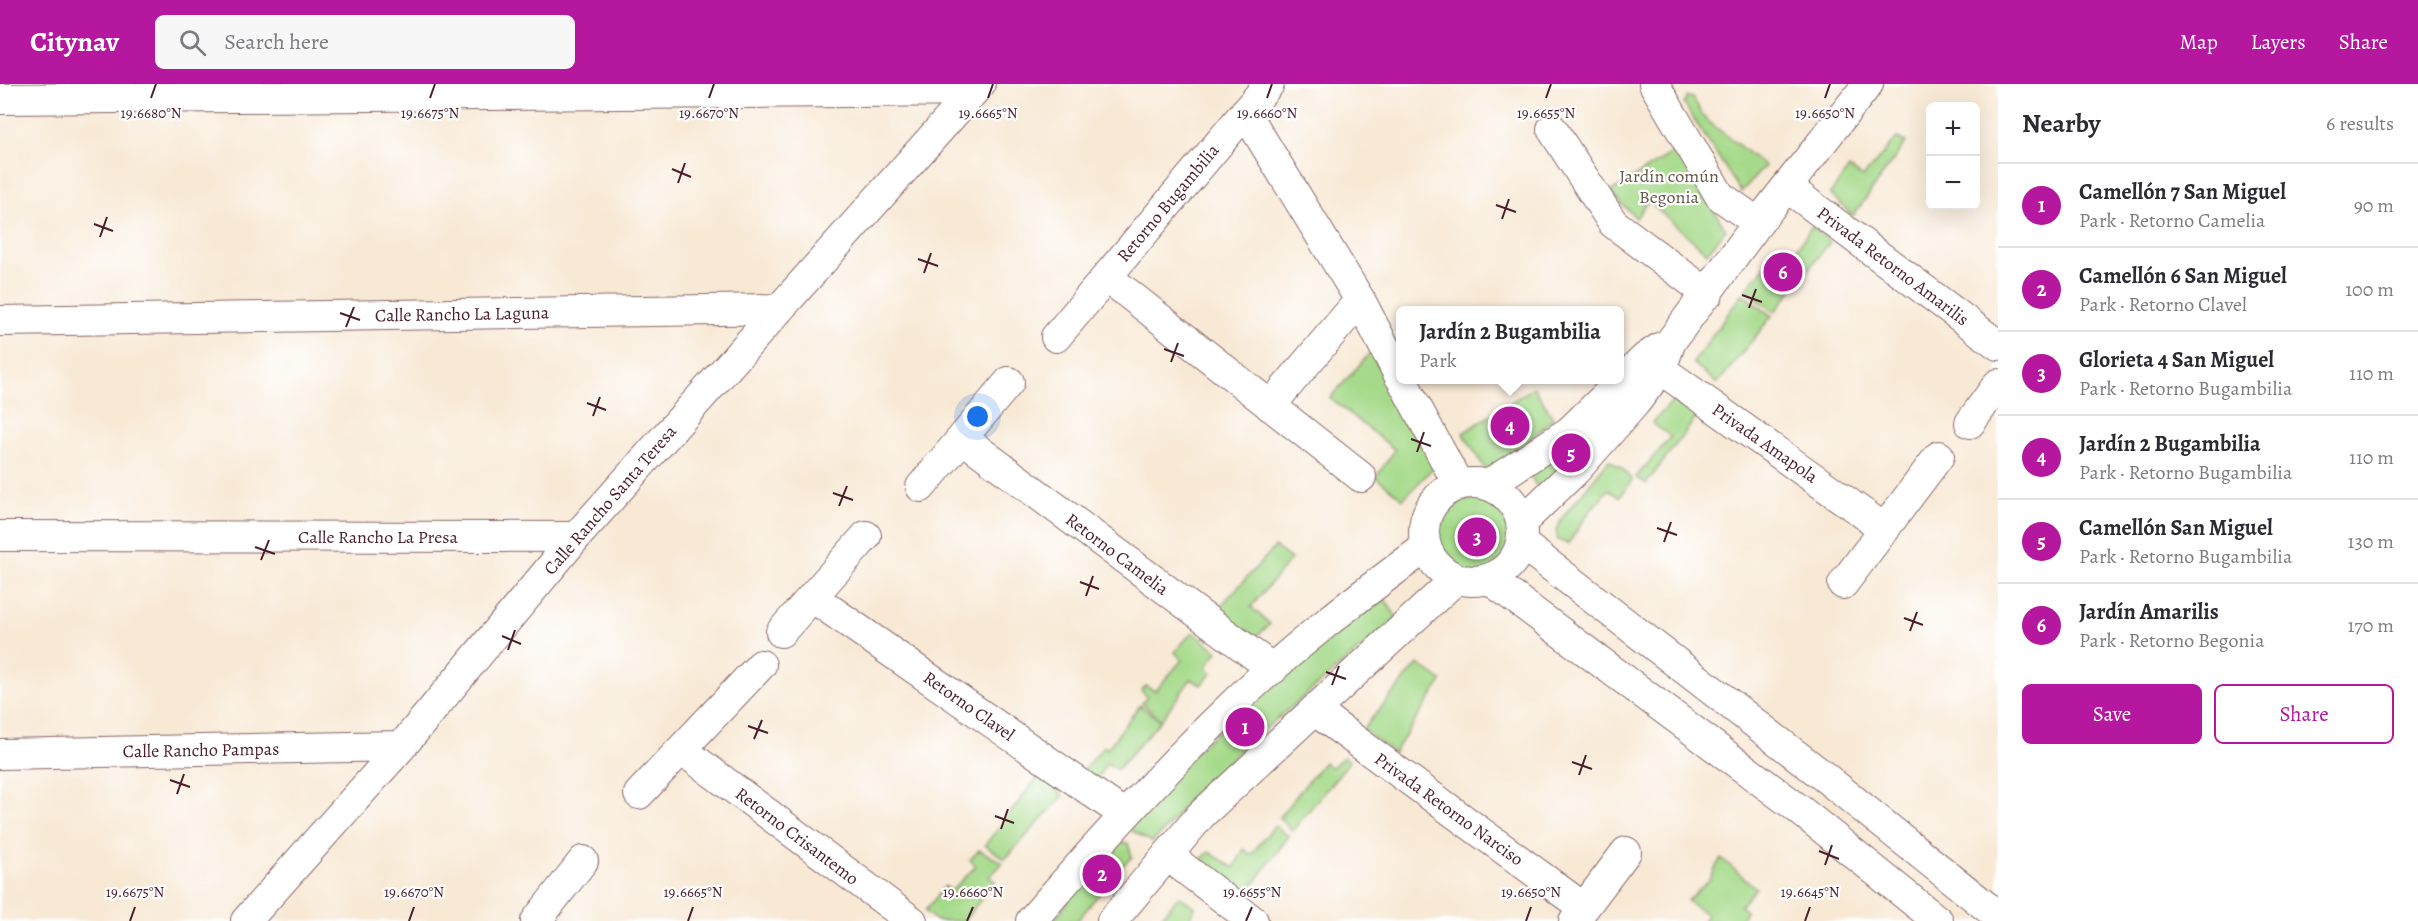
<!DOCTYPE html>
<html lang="en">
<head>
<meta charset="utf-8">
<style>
  body { margin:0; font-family:Alegreya,serif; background:#f7f7f7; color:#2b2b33 }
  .controls { position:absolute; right:18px; top:18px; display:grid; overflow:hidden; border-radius:9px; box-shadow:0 6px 24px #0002 }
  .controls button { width:54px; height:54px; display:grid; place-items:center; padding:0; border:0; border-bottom:2px solid #e1e1e2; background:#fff; color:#2b2b33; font:30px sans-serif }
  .you { position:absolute; left:978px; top:333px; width:21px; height:21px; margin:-15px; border:4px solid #fff; border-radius:50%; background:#1a73e8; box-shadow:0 0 0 9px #1a73e833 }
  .badge { display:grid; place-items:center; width:39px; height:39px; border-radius:50%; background:#b5179e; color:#fff; font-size:20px; font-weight:700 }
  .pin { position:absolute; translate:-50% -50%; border:3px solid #fff; box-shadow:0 2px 6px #0006 }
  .popup { position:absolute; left:1396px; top:222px; width:228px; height:78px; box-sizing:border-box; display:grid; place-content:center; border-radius:9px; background:#fff; filter:drop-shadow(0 2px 4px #0005); font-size:20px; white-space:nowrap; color:#7c7c81 }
  .popup b { font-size:22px; color:#2b2b33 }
  .popup::after { content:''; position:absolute; left:50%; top:100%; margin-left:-12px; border:12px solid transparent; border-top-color:#fff }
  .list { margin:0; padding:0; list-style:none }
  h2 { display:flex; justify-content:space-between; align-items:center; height:78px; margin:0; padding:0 24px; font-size:26px }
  h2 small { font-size:20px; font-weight:400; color:#7c7c81 }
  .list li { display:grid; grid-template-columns:39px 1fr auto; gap:18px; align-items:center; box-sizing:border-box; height:84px; padding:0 24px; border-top:2px solid #e1e1e2 }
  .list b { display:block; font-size:22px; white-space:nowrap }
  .list p { margin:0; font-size:20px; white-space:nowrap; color:#7c7c81 }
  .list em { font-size:20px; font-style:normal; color:#7c7c81 }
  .actions { display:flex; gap:12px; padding:18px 24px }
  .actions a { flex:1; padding:14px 0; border:2px solid #b5179e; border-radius:9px; text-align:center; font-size:21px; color:#b5179e }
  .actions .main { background:#b5179e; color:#fff }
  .icon { flex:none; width:33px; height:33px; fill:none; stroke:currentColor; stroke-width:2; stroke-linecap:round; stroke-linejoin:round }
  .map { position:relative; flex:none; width:1998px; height:837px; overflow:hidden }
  header { display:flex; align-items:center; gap:36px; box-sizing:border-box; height:84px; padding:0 30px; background:#b5179e; color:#fff }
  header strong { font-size:28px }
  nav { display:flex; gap:33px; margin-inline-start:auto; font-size:21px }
  .search { width:420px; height:54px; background:#f7f7f7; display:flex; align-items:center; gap:15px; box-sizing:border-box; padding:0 21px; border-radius:9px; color:#7c7c81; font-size:22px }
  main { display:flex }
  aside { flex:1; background:#fff }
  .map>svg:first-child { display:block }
  .green { fill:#a6da8a; stroke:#787c5a; stroke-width:1.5 }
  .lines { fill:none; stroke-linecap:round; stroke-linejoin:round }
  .street-casing { stroke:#876666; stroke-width:32 }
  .street { stroke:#fff; stroke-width:30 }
  .ticks { fill:none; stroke:#4a1f2b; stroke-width:2 }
  .labels { text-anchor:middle; stroke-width:4.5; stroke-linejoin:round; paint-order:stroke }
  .park-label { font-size:18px; fill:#665748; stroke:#fff }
  .street-label { font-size:18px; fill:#4a1f2b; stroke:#fff }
  .ticks-label { font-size:15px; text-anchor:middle; fill:#4a1f2b; stroke:#fff; stroke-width:4.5; stroke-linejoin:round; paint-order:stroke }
</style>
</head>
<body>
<header>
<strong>Citynav</strong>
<div class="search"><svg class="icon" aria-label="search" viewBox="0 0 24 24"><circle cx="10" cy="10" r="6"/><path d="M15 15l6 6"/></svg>Search here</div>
<nav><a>Map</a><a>Layers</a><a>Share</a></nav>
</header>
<main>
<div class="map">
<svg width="1998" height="837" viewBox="0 0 1998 837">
  <rect width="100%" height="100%" fill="#fff"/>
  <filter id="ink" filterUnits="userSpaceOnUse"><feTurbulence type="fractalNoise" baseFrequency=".0167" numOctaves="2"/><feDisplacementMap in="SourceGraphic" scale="12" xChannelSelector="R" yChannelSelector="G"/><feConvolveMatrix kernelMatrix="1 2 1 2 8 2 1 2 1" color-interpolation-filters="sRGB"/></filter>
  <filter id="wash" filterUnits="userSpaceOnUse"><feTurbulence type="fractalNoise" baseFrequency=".008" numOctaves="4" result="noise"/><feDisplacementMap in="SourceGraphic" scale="24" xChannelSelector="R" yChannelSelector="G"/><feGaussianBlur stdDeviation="1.35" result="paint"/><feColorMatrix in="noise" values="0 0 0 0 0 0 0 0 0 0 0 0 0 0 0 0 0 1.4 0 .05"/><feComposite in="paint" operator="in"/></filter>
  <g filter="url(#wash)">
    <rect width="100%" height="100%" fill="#f8e9d5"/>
    <path class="green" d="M 1687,13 L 1693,14 L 1705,35 L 1765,82 L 1741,108 L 1684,20 Z
      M 1897,54 L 1906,58 L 1853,132 L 1830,110 L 1849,84 L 1863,93 Z
      M 1677,66 L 1726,146 L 1707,169 L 1648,117 L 1636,134 L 1610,108 Z
      M 1812,142 L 1830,158 L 1775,228 L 1745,206 L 1783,161 L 1793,170 Z
      M 1742,210 L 1772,232 L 1717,300 L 1693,279 Z
      M 1370,269 L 1440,377 L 1403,415 L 1376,393 L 1395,366 L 1330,314 Z
      M 1534,303 L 1553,334 L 1490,393 L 1463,349 Z
      M 1677,313 L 1698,331 L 1646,400 L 1636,393 L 1671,353 L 1652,339 Z
      M 1616,318 L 1546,409 L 1535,400 L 1530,390 Z
      M 1609,376 L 1622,384 L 1632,396 L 1620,413 L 1608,406 L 1589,428 L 1568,460 L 1558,456 L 1556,446 L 1562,434 Z
      M 1484,412 C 1512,422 1522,435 1512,464 C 1510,470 1506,479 1500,484 C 1478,502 1444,484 1438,460 C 1436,452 1440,440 1442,432 L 1461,417 Z
      M 1275,463 L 1291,475 L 1251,523 L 1270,540 L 1257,552 L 1233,540 L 1216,527 Z
      M 1385,515 L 1397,534 L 1240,666 L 1189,715 L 1167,744 L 1152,758 L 1132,747 L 1130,735 L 1204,659 L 1346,540 Z
      M 1192,548 L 1218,567 L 1206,583 L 1212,589 L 1201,601 L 1191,595 L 1161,636 L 1142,619 L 1147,613 L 1141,606 L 1146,602 L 1155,607 L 1182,576 L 1175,568 Z
      M 1418,580 L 1442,597 L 1394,669 L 1363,645 Z
      M 1140,621 L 1160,637 L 1117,686 L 1107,679 L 1095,697 L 1084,685 L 1104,662 L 1107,665 Z
      M 1344,673 L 1350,677 L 1292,747 L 1279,733 L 1324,678 L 1331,684 Z
      M 1041,689 L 1063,712 L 1005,775 L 985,761 Z
      M 1274,742 L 1289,752 L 1242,816 L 1195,781 L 1209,768 L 1234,784 L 1244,765 L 1251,771 Z
      M 1113,759 L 1128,759 L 1132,773 L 1122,782 L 1077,837 L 1053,837 Z
      M 979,766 L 1003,779 L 989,793 L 995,797 L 964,837 L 936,837 L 925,827 L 945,802 L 951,807 L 976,782 L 970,776 Z
      M 1721,774 L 1756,804 L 1740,822 L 1746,827 L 1740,837 L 1703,837 L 1707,831 L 1687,817 L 1709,796 Z
      M 1179,812 L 1195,823 L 1188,837 L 1158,837 Z"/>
  </g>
  <g filter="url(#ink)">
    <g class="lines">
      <g class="street-casing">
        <path id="street" d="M 1654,0 L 1720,112 L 1758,139
          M 0,15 L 973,7
          M 1245,28 L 1360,216 L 1400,293
          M 1552,45 L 1613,139 L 1708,210
          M 1787,103 L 1998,261
          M 1107,193 L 1361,393
          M 0,237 L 779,225
          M 1056,253 L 1269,0
          M 1645,274 L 1885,445
          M 1402,296 L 1458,400
          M 1270,322 L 1360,216
          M 1970,339 L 1998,300
          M 962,354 L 1273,585
          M1424 448a49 49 0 1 1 98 0a49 49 0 1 1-98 0Z
          M 1488,401 L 1570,347 L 1645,274 L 1661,263
          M 921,403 L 1009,298
          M 1522,438 L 1576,386 L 1635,319 L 1661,285 L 1671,257 L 1758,139 L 1868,0
          M 0,452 L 576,453
          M 1521,459 L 1822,691 L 1998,832
          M 1489,495 L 1796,723 L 1938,837
          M 1843,500 L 1939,372
          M 812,513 L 1125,731
          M 781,548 L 866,452
          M 1314,626 L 1584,824
          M 682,666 L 912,837
          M 0,670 L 402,662
          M 639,710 L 761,581
          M 1167,771 L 1253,837
          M 246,837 L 402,662 L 576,453 L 980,0
          M 536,837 L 583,777
          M 1031,837 C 1094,764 1159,691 1229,624 C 1290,565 1358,513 1426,463
          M 1112,837 L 1201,731 L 1456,495
          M 1574,837 L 1626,768"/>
      </g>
      <use href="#street" class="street"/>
    </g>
  </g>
  <path class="ticks" d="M 151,14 L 156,0M 430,14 L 435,0M 709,14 L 714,0M 988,14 L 993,0M 1267,14 L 1272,0M 1546,14 L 1551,0M 1825,14 L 1830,0M 672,85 L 691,93M 678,99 L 685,79M 1496,121 L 1516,128M 1502,135 L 1509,115M 94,140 L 113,147M 100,153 L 107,133M 918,175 L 938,182M 924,189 L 931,169M 1742,211 L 1762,218M 1749,224 L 1756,205M 340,229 L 360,236M 346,243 L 354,223M 1164,265 L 1184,272M 1171,278 L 1178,259M 587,319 L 606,326M 593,332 L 600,313M 1411,355 L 1431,362M 1417,368 L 1424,348M 833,409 L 853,416M 839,422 L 847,402M 1657,444 L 1677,451M 1664,458 L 1671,438M 255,463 L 275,470M 261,476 L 269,456M 1080,498 L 1099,505M 1086,512 L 1093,492M 1904,534 L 1923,541M 1910,547 L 1917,528M 502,552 L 521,560M 508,566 L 515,546M 1326,588 L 1346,595M 1332,601 L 1339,582M 748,642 L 768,649M 754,655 L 762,636M 1572,678 L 1592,685M 1579,691 L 1586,671M 170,696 L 190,703M 177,710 L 184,690M 995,732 L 1014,739M 1001,745 L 1008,725M 1819,767 L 1839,775M 1825,781 L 1832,761M 130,837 L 135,823M 409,837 L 414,823M 688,837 L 693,823M 967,837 L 973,823M 1246,837 L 1252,823M 1526,837 L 1531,823M 1805,837 L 1810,823"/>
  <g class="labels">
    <g class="park-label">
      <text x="1669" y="98">Jardín común<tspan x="1669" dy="21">Begonia</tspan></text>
    </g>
    <g class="street-label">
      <text transform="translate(1168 119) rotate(-50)" y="6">Retorno Bugambilia</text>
      <text transform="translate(1893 182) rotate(37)" y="6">Privada Retorno Amarilis</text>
      <text transform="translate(462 230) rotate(-1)" y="6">Calle Rancho La Laguna</text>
      <text transform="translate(1765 359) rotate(35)" y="6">Privada Amapola</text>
      <text transform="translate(610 416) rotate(-49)" y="6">Calle Rancho Santa Teresa</text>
      <text x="378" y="459">Calle Rancho La Presa</text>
      <text transform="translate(1117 470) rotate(37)" y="6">Retorno Camelia</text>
      <text transform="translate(969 622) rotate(35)" y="6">Retorno Clavel</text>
      <text transform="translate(201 666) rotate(-1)" y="6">Calle Rancho Pampas</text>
      <text transform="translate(1449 725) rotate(36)" y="6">Privada Retorno Narciso</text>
      <text transform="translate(797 752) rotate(37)" y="6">Retorno Crisantemo</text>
    </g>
  </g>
  <g class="ticks-label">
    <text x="151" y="34">19.6680°N</text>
    <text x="430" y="34">19.6675°N</text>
    <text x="709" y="34">19.6670°N</text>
    <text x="988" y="34">19.6665°N</text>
    <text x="1267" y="34">19.6660°N</text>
    <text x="1546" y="34">19.6655°N</text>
    <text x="1825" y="34">19.6650°N</text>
    <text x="135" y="813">19.6675°N</text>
    <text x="414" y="813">19.6670°N</text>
    <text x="693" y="813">19.6665°N</text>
    <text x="973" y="813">19.6660°N</text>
    <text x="1252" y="813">19.6655°N</text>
    <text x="1531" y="813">19.6650°N</text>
    <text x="1810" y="813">19.6645°N</text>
  </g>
</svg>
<div class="controls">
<button>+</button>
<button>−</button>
</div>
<div class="you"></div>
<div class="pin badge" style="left:1245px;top:643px">1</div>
<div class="pin badge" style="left:1102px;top:790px">2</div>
<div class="pin badge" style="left:1477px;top:453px">3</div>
<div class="pin badge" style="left:1510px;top:342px">4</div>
<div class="popup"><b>Jardín 2 Bugambilia</b>Park</div>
<div class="pin badge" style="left:1571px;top:369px">5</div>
<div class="pin badge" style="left:1783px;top:188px">6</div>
</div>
<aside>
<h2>Nearby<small>6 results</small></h2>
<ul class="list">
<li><span class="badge">1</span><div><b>Camellón 7 San Miguel</b><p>Park · Retorno Camelia</p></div><em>90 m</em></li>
<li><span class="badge">2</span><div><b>Camellón 6 San Miguel</b><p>Park · Retorno Clavel</p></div><em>100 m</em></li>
<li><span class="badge">3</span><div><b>Glorieta 4 San Miguel</b><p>Park · Retorno Bugambilia</p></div><em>110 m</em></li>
<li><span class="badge">4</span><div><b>Jardín 2 Bugambilia</b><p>Park · Retorno Bugambilia</p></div><em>110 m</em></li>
<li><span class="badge">5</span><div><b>Camellón San Miguel</b><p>Park · Retorno Bugambilia</p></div><em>130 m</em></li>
<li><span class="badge">6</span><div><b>Jardín Amarilis</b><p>Park · Retorno Begonia</p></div><em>170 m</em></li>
</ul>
<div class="actions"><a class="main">Save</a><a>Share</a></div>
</aside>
</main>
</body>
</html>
